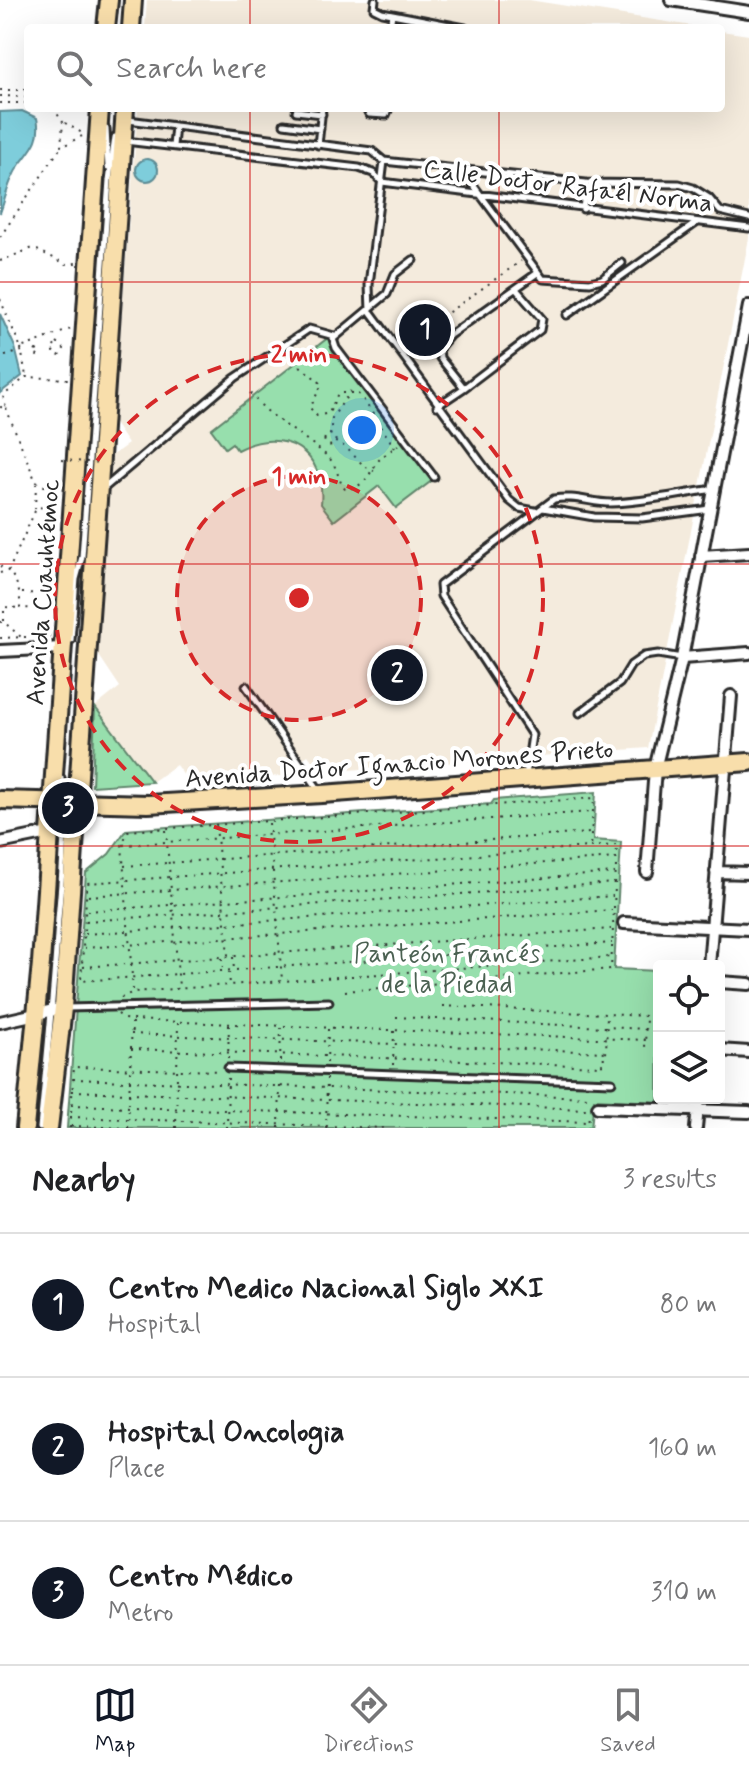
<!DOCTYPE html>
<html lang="en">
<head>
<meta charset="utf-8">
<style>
  body { margin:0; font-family:Mynerve,sans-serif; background:#f2f2f2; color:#202124 }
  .controls { position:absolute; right:24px; bottom:24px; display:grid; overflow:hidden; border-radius:8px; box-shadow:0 8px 32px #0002 }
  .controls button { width:72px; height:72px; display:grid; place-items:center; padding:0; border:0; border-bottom:2px solid #e0e0e0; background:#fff; color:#202124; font:40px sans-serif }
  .you { position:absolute; left:362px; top:430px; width:28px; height:28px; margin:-20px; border:6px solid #fff; border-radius:50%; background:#1a73e8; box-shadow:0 0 0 12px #1a73e833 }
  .badge { display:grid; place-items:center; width:52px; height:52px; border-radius:50%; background:#111827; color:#fff; font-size:26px; font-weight:700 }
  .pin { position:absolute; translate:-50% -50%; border:4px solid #fff; box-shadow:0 2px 8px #0006 }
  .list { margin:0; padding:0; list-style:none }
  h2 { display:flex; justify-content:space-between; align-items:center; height:104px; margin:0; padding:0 32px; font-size:34px }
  h2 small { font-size:26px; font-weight:400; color:#757577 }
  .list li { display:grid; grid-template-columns:52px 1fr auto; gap:24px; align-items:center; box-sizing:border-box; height:144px; padding:0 32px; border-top:2px solid #e0e0e0 }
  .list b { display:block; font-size:30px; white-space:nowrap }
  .list p { margin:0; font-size:26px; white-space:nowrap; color:#757577 }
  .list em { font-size:26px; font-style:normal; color:#757577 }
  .icon { flex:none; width:44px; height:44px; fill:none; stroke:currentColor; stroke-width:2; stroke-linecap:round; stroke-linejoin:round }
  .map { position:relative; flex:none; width:749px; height:1128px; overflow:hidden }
  .search { position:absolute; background:#fff; box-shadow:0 8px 32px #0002; left:24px; right:24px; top:24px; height:88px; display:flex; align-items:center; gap:20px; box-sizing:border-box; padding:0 28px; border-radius:8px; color:#757577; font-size:30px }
  .sheet { height:536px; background:#fff }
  nav { display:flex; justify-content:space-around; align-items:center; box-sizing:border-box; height:112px; border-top:2px solid #e0e0e0; background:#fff; font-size:22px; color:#757577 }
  nav a { display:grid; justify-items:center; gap:4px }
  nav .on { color:#111827 }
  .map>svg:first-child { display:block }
  .built { fill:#f4ebdd }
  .green { fill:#97dfad; stroke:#61856c; stroke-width:2 }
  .water { fill:#7ecddb; stroke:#5d8c95; stroke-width:2 }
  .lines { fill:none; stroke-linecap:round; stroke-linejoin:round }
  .lane-casing { stroke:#2b2b2b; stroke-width:11 }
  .street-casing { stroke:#2b2b2b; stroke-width:16 }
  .primary-casing { stroke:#2b2b2b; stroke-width:22 }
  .path { stroke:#2b2b2b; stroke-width:2; stroke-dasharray:2 6; stroke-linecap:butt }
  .lane { stroke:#fff; stroke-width:5 }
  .street { stroke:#fff; stroke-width:10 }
  .primary { stroke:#f8deab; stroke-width:16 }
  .path-bridge { stroke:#2b2b2b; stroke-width:2; stroke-dasharray:2 6; stroke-linecap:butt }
  .grid { fill:none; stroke:#d62828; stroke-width:2; stroke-opacity:0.55 }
  .ring { fill:none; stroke:#d62828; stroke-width:4; stroke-dasharray:14 10 }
  .labels { text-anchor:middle; stroke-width:8; stroke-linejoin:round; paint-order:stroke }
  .street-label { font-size:26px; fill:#2b2b2b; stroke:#fff }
  .park-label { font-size:26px; fill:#4b6152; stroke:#fff }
  .centre { fill:#d62828; stroke:#fff; stroke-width:4 }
  .ring-label { font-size:24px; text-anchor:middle; font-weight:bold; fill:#d62828; stroke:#fff; stroke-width:8; stroke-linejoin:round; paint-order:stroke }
</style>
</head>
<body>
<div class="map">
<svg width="749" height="1128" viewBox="0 0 749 1128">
  <rect width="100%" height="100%" fill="#fff"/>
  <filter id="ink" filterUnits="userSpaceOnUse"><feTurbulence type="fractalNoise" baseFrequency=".0125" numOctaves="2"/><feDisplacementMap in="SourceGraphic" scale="16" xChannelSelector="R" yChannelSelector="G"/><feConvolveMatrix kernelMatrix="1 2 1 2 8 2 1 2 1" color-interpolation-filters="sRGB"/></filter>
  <g filter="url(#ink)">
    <path class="built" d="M 147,0 L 529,0 L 705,28 L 145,28 Z
      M 721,31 L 749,35 L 749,238 L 648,748 L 335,771 L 329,762 L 319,770 L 308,755 L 295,765 L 299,775 L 188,781 L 176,765 L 152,782 L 95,707 L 120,687 L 96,651 L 110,457 L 128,444 L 113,422 L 138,108 L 721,108 Z"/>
    <path class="green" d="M 329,337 L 438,476 L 396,508 L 379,486 L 334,521 L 321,504 C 326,451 284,426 237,450 L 232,443 L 225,448 L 211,429 Z
      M 95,707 L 152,782 L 92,786 Z
      M 596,792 L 593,840 L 621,842 L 614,969 L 659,971 L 658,1102 L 594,1099 L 591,1128 L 67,1128 L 86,873 L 109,854 L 126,830 L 491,804 L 494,800 Z"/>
    <path class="water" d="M 22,111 L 37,118 C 42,140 31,149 20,164 C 9,179 6,197 0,213 L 0,112 Z
      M136 170a11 11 0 1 1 22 0a11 11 0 1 1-22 0Z
      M 0,314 L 15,347 L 22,376 L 0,393 Z"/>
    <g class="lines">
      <g class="lane-casing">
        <path id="lane" d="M 375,0 L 374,8 L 382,12 L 465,28
          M 390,28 L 392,14
          M 366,108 L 369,114 L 386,115 L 389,108
          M 296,111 L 322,114
          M 128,120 L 372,151 L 384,161 L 586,183 L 679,184 L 693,188 L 709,198 L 720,211 L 749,218
          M 284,124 L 320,129
          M 106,129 L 108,167
          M 125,141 L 359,168 L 373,173 L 381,181
          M 318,145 L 322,108
          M 173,146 L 175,126
          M 384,161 L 369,285 L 370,311 L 509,500 L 519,508 L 535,511
          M 462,170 L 543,279 L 590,282 L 602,279 L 622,263
          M 382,182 L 749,228
          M 583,209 L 586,183
          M 413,260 L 395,274 L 387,294 L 333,339 L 336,348 L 434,477
          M 516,289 L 542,319 L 540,330 L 464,388 L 440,358 L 439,348 L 450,335 L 536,274
          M 567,315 L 696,223
          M 437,406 L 464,388
          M 103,489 L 235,378 L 309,329 L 334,336
          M 543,508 L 594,517 L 642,518 L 710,509
          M 71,640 L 76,579 L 82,557 L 109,180 L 115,137
          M 246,686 L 319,790
          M 580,713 L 620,683 L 631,665 L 644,656 L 658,654 L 682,658
          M 526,775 L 532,735 L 441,596 L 440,585 L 554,499 C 573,495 592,503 611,503 C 646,502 679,494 714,489
          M 66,1008 L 329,1002
          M 228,1068 L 612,1082
          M 40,1128 C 47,1058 54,989 58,919 C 62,872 67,825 61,778"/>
      </g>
      <g class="street-casing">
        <path id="street" d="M 671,0 L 749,12
          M 701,556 L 749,553
          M 0,651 L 62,648
          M 682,658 L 749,653
          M 0,843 L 49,833
          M 647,872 L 655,769 L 682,658 L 749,306
          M 716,872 L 749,873
          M 624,923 L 749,929
          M 709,966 L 731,696
          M 719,982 L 749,984
          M 0,1022 L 63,1008
          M 719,1050 L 749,1052
          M 598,1107 L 749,1112
          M 696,1128 L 699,1098"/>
      </g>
      <g class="primary-casing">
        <path id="primary" d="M 106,28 L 109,0
          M 131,28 L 133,0
          M 0,800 L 148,804 L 322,794 L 749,762
          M 25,1128 L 41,963 L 100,108
          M 49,1128 L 63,1008 L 125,108"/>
      </g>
      <path class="path" d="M 0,90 L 28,90
        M 0,96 L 28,97
        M 0,103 L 28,103
        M 53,108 L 63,122 L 61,147 L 84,135
        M 65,123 L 84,134
        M 0,237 L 61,147
        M 0,261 L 33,248 L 66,264 L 76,263
        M 0,299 L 21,348 L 71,329
        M 429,326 L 521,261
        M 57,343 L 64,349 L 59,356 L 51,350 Z
        M 21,348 L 26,376
        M 36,350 L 40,352 L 37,356 L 34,354 Z
        M 5,356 L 22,351
        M 294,361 L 322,384 L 310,408 L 317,416 L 329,413 L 338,393 L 356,393 L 361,396 L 395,448
        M 250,393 C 273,422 302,433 328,457 C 338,466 337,479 345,489 C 364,489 369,474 378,461 C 383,455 392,450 398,445
        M 0,407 L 6,408 L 3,396 L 26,377 L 68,379
        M 6,408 L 36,482 L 59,493
        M324.5 440a5.5 5.5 0 1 1 11 0a5.5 5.5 0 1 1-11 0Z
        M 330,435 L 332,418 L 354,386
        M 335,442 C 352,447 357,465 374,471
        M 35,509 L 36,484
        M 0,566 C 16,573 21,591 20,608 L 54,609
        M 0,573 L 9,570 L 35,511 L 59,496
        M 22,593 L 51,594
        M 4,621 L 4,607 L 20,608
        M 0,622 L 4,622 L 21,637
        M 0,638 L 52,636
        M 269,823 L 282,980
        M 216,826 L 228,955
        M 166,830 L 179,987
        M 123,845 L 591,812
        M 124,866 L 589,833
        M 88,896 L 616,858
        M 87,911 L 615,873
        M 86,921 L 614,883
        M 85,934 L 613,896
        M 84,948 L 612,910
        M 233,957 L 234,970
        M 222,958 L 223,971
        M 83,967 L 611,929
        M 229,972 L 230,985
        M 133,990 L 122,845 L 128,831 L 594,798 L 590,847
        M 345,991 L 611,969 C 613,928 615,886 617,845 L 87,883 L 81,981 L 612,943
        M 121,998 L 133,992 L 611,957
        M 443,1006 L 646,1016 L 645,1049
        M 118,1014 L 124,1019 L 132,1020 L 646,1040
        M 396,1017 L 646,1029
        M 131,1034 L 606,1052
        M 131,1049 L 602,1066 L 602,1058 L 606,1058 L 607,1014
        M 228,1059 L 229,1025
        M 280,1061 L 281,1028
        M 327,1063 L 328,1029
        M 393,1065 L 394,1031
        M 73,1079 L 590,1097
        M 72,1091 L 587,1109
        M 71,1105 L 588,1122
        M 70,1117 L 385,1128
        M 71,1126 L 132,1128
        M 70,1128 L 74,1067 L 220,1071
        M 128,1128 L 132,1021
        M 176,1128 L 178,1023
        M 227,1128 L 228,1077
        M 279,1128 L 280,1080
        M 326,1128 L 327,1077
        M 588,1128 L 589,1113"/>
      <use href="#lane" class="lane"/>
      <use href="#street" class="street"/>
      <use href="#primary" class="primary"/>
      <path class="path-bridge" d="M 62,460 L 101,463"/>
    </g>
  </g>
  <path class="grid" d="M 250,0 L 250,28M 499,0 L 499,28M 250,108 L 250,1128M 499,108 L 499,1128M 0,282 L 749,282M 0,564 L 749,564M 0,846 L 749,846"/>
  <circle cx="299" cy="598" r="122" fill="#d62828" fill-opacity=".12"/>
  <g class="ring">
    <circle cx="299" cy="598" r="122"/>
    <circle cx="299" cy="598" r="244"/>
  </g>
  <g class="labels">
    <g class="street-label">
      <text transform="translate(568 185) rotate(7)" y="9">Calle Doctor Rafaél Norma</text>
      <text transform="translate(42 592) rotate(-86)" y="9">Avenida Cuauhtémoc</text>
      <text transform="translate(399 763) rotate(-4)" y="9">Avenida Doctor Ignacio Morones Prieto</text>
    </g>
    <g class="park-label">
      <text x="447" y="962">Panteón Francés<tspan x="447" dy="30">de la Piedad</tspan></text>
    </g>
  </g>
  <circle cx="299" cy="598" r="12" class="centre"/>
  <g class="ring-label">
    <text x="299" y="362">2 min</text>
    <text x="299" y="484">1 min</text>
  </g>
</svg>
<div class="controls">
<button><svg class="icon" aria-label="locate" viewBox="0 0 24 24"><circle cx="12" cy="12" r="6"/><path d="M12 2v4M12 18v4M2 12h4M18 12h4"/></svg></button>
<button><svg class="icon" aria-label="layers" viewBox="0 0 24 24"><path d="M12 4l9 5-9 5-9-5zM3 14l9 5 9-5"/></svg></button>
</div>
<div class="you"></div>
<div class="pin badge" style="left:425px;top:330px">1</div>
<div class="pin badge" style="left:397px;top:675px">2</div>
<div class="pin badge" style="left:68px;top:808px">3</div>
<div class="search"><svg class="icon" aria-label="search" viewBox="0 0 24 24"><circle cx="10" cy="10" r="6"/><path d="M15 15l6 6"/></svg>Search here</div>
</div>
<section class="sheet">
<h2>Nearby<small>3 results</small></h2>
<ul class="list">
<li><span class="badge">1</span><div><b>Centro Medico Nacional Siglo XXI</b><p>Hospital</p></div><em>80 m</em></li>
<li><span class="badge">2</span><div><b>Hospital Oncologia</b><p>Place</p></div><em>160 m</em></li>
<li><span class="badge">3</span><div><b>Centro Médico</b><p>Metro</p></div><em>310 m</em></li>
</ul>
</section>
<nav>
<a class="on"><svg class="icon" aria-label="map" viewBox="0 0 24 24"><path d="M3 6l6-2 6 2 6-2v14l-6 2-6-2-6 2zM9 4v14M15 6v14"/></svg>Map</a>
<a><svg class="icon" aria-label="directions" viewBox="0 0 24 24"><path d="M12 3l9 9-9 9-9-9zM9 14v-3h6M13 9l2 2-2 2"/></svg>Directions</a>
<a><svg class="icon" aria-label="saved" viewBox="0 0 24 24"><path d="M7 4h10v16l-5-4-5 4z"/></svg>Saved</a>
</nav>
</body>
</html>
